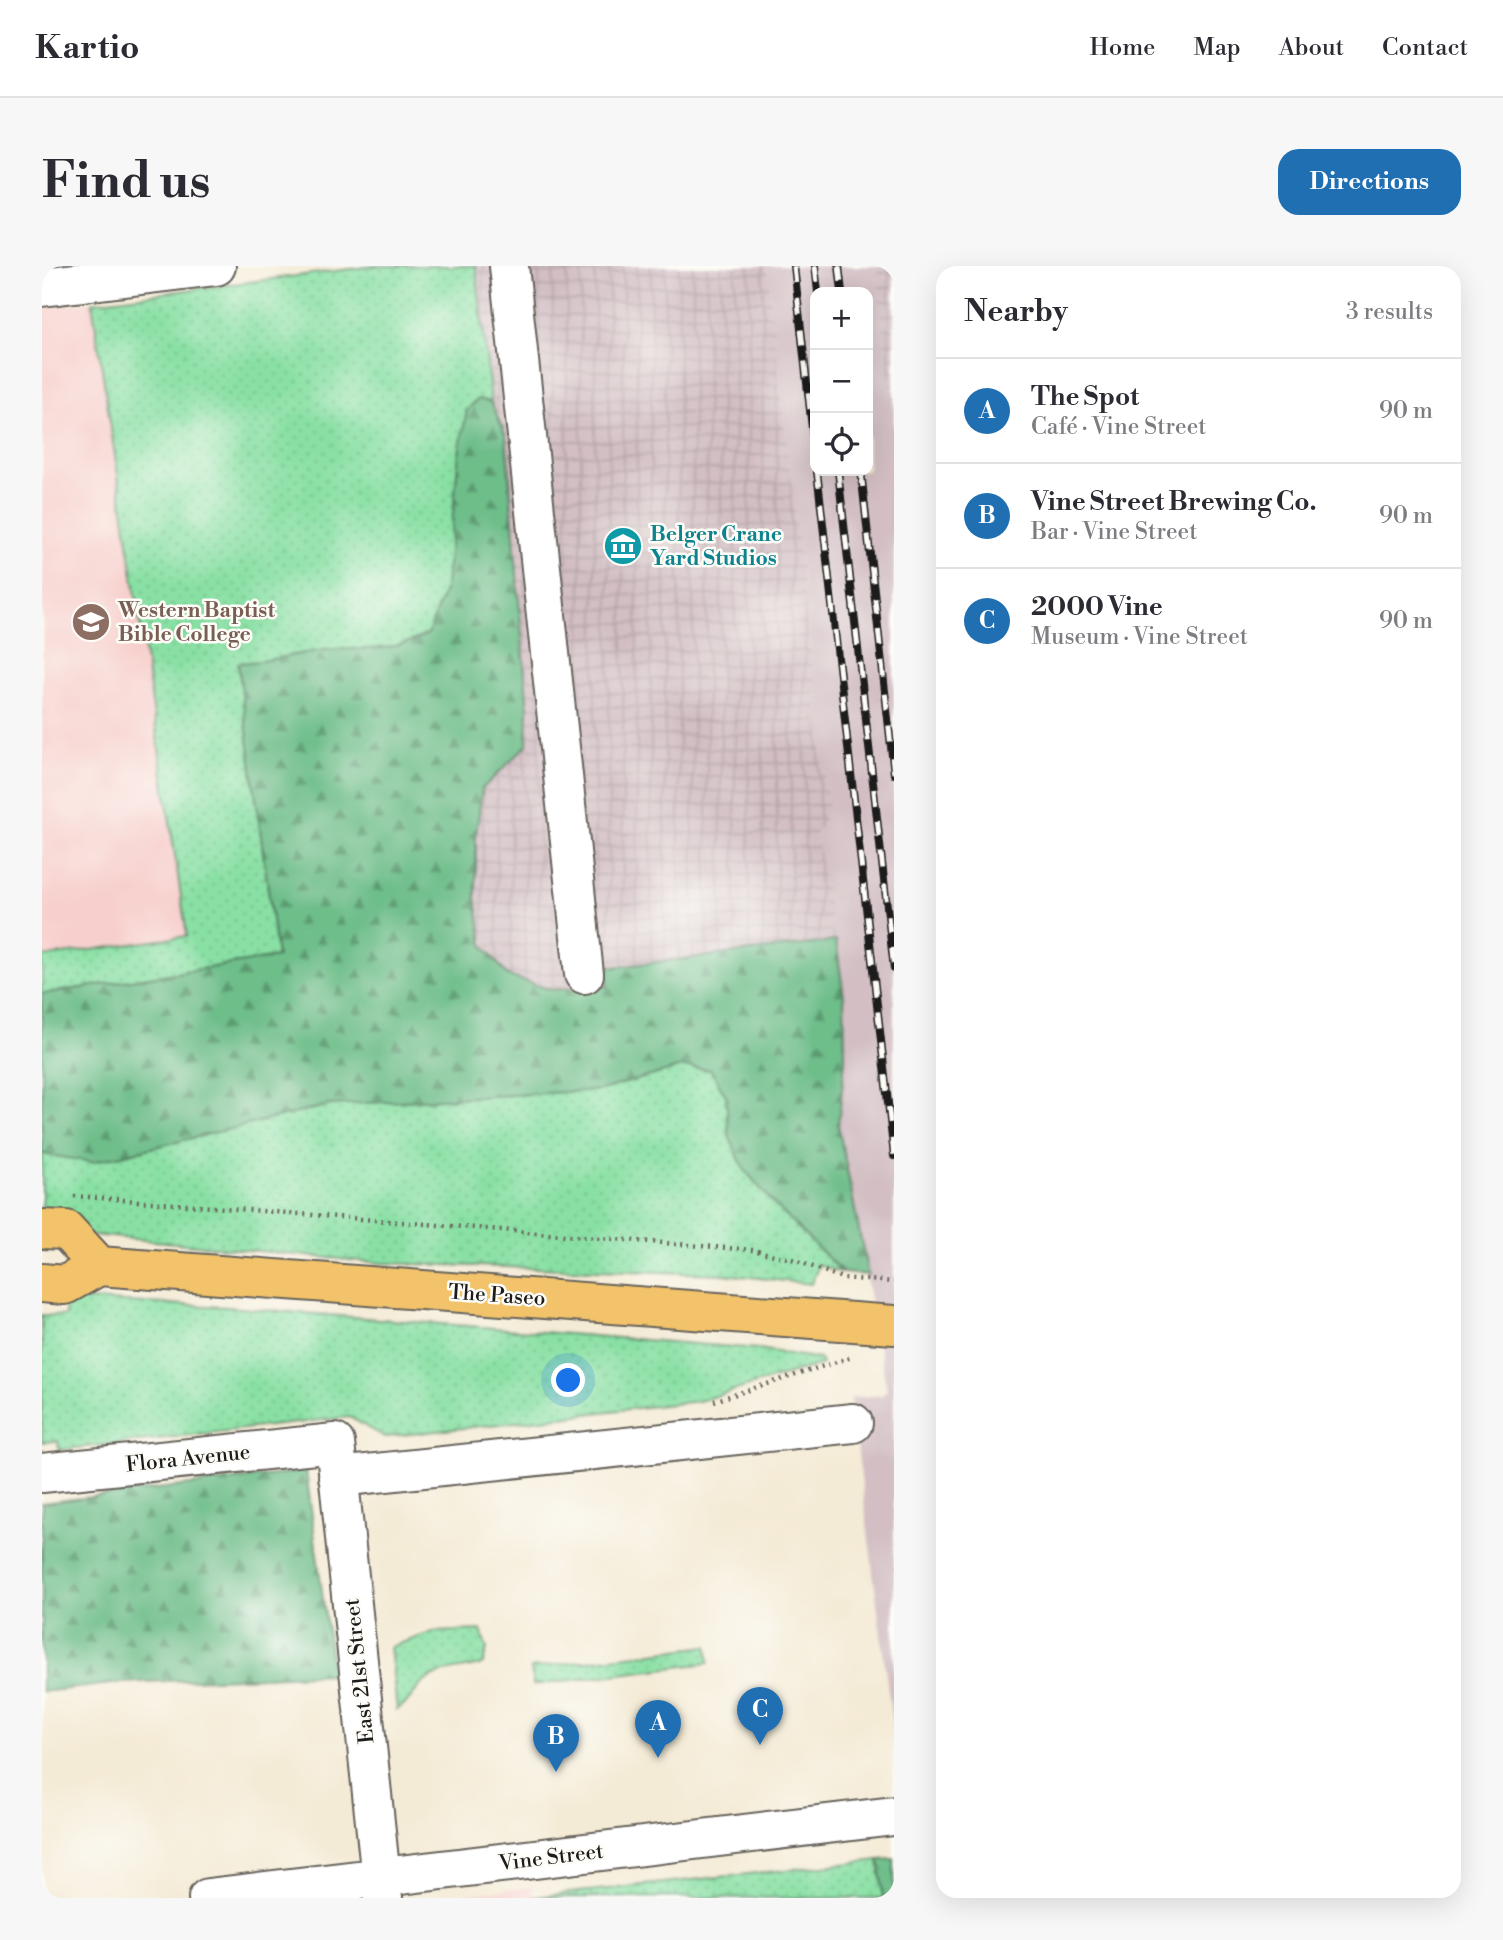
<!DOCTYPE html>
<html lang="en">
<head>
<meta charset="utf-8">
<style>
  body { margin:0; font-family:"Libre Bodoni",serif; background:#f7f7f7; color:#2b2b33 }
  .controls { position:absolute; right:21px; top:21px; display:grid; overflow:hidden; border-radius:14px; box-shadow:0 7px 28px #0002 }
  .controls button { width:63px; height:63px; display:grid; place-items:center; padding:0; border:0; border-bottom:2px solid #e1e1e2; background:#fff; color:#2b2b33; font:35px sans-serif }
  .you { position:absolute; left:527px; top:1115px; width:24px; height:24px; margin:-18px; border:5px solid #fff; border-radius:50%; background:#1a73e8; box-shadow:0 0 0 10px #1a73e833 }
  .badge { display:grid; place-items:center; width:46px; height:46px; border-radius:50%; background:#1f6fb2; color:#fff; font-size:23px; font-weight:700 }
  .pin { position:absolute; translate:-50% -58px; filter:drop-shadow(0 2px 4px #0008) }
  .pin::after { content:''; position:absolute; top:37px; width:24px; height:21px; background:inherit; clip-path:polygon(0 0,100% 0,50% 100%) }
  .list { margin:0; padding:0; list-style:none }
  h2 { display:flex; justify-content:space-between; align-items:center; height:91px; margin:0; padding:0 28px; font-size:30px }
  h2 small { font-size:23px; font-weight:400; color:#7c7c81 }
  .list li { display:grid; grid-template-columns:46px 1fr auto; gap:21px; align-items:center; box-sizing:border-box; height:105px; padding:0 28px; border-top:2px solid #e1e1e2 }
  .list b { display:block; font-size:26px; white-space:nowrap }
  .list p { margin:0; font-size:23px; white-space:nowrap; color:#7c7c81 }
  .list em { font-size:23px; font-style:normal; color:#7c7c81 }
  .icon { flex:none; width:38px; height:38px; fill:none; stroke:currentColor; stroke-width:2; stroke-linecap:round; stroke-linejoin:round }
  .map { position:relative; flex:none; width:852px; height:1632px; overflow:hidden; border-radius:21px }
  header { display:flex; align-items:center; gap:42px; box-sizing:border-box; height:98px; padding:0 35px; background:#fff; border-bottom:2px solid #e1e1e2 }
  header strong { font-size:33px }
  nav { display:flex; gap:38px; margin-inline-start:auto; font-size:24px }
  .intro { display:flex; align-items:center; justify-content:space-between; box-sizing:border-box; height:168px; padding:0 42px }
  h1 { margin:0; font-size:49px }
  .button { padding:18px 32px; border-radius:21px; background:#1f6fb2; color:#fff; font-size:24px; font-weight:700 }
  main { display:flex; gap:42px; padding:0 42px }
  aside { flex:1; background:#fff; border-radius:21px; box-shadow:0 7px 28px #0002 }
  .map>svg:first-child { display:block }
  .built { fill:#f7d0cd }
  .industrial { fill:url(#industrial-grid) }
  .railway { fill:#d2bec3; fill-rule:evenodd }
  .grass { fill:url(#grass-dots); stroke:#527e60; stroke-width:2 }
  .forest { fill:url(#forest-firs); stroke:#456d53; stroke-width:2 }
  .lines { fill:none; stroke-linecap:round; stroke-linejoin:round }
  .minor-casing { stroke:#68645d; stroke-width:42 }
  .major-casing { stroke:#68645d; stroke-width:42 }
  .path { stroke:#68645d; stroke-width:4.5; stroke-dasharray:2 5; stroke-linecap:butt }
  .minor { stroke:#fff; stroke-width:38 }
  .major { stroke:#f2c36a; stroke-width:38 }
  .rail-casing { stroke:#1c1c1c; stroke-width:8 }
  .rail { stroke:#fdfcf7; stroke-width:5; stroke-dasharray:16; stroke-linecap:butt }
  .labels { text-anchor:middle; stroke-width:5; stroke-linejoin:round; paint-order:stroke }
  .culture-label { font-size:21px; font-weight:bold; fill:#0d838f; stroke:#fdfcf7; text-anchor:start }
  .education-label { font-size:21px; font-weight:bold; fill:#785e54; stroke:#fdfcf7; text-anchor:start }
  .street-label { font-size:21px; fill:#1c1c1c; stroke:#fdfcf7 }
</style>
</head>
<body>
<header>
<strong>Kartio</strong>
<nav><a>Home</a><a>Map</a><a>About</a><a>Contact</a></nav>
</header>
<div class="intro"><h1>Find us</h1><a class="button">Directions</a></div>
<main>
<div class="map">
<svg width="852" height="1632" viewBox="0 0 852 1632">
  <defs>
    <pattern id="industrial-grid" width="8" height="8" patternUnits="userSpaceOnUse" patternTransform="scale(1.75)"><rect width="8" height="8" fill="#d2bec3"/><path d="M0 4h8M4 0v8" fill="none" stroke="#b4a3a7"/></pattern>
    <pattern id="grass-dots" width="8" height="8" patternUnits="userSpaceOnUse" patternTransform="scale(1.75)"><rect width="8" height="8" fill="#89e0a4"/><path d="M2 2h.1M6 6h.1" fill="none" stroke="#76c08d" stroke-width="1.8" stroke-linecap="round"/></pattern>
    <pattern id="forest-firs" width="22" height="20" patternUnits="userSpaceOnUse" patternTransform="scale(1.75)"><rect width="22" height="20" fill="#6ebe8a"/><path d="M5 1l3.5 6h-7zM16 11l3.5 6h-7z" fill="#5a9a70"/></pattern>
  </defs>
  <rect width="100%" height="100%" fill="#fdfcf7"/>
  <filter id="ink" filterUnits="userSpaceOnUse"><feTurbulence type="fractalNoise" baseFrequency=".0143" numOctaves="2"/><feDisplacementMap in="SourceGraphic" scale="14" xChannelSelector="R" yChannelSelector="G"/><feConvolveMatrix kernelMatrix="1 2 1 2 8 2 1 2 1" color-interpolation-filters="sRGB"/></filter>
  <filter id="wash" filterUnits="userSpaceOnUse"><feTurbulence type="fractalNoise" baseFrequency=".00686" numOctaves="4" result="noise"/><feDisplacementMap in="SourceGraphic" scale="28" xChannelSelector="R" yChannelSelector="G"/><feGaussianBlur stdDeviation="1.57" result="paint"/><feColorMatrix in="noise" values="0 0 0 0 0 0 0 0 0 0 0 0 0 0 0 0 0 1.4 0 .05"/><feComposite in="paint" operator="in"/></filter>
  <g filter="url(#wash)">
    <rect width="100%" height="100%" fill="#f4ebd6"/>
    <path class="built" d="M 50,36 L 145,671 L 0,691 L 0,42 Z
      M 490,1621 L 491,1632 L 390,1632 Z"/>
    <path class="industrial" d="M 434,0 L 725,0 L 787,545 L 774,568 L 794,675 L 565,702 L 566,720 L 509,724 L 466,710 L 441,679 L 434,632 L 434,570 L 440,523 L 459,503 L 486,446 L 464,170 L 449,136 Z
      M 834,0 L 852,0 L 852,155 Z"/>
    <path class="railway" d="M 725,0 L 834,0 L 852,155 L 852,1472 L 809,1132 L 840,1129 L 845,1124 L 796,859 L 803,795 L 802,730 L 774,568 L 787,545 ZM 773,26 L 826,26 L 826,205 L 773,205 Z"/>
    <path class="grass" d="M 332,0 L 434,0 L 449,136 L 436,133 L 425,144 L 417,187 L 404,319 L 386,369 L 360,381 L 327,385 L 287,383 L 230,396 L 196,398 L 235,691 L 0,728 L 0,691 L 145,670 L 50,36 Z
      M 640,801 L 669,804 L 684,830 L 687,870 L 702,903 L 730,936 L 801,1007 L 777,999 L 769,1018 L 681,1008 L 338,997 L 0,964 L 0,888 L 50,896 L 288,839 L 559,824 Z
      M 23,1033 L 185,1041 L 717,1083 L 778,1093 L 780,1098 L 657,1135 L 343,1171 L 307,1151 L 17,1184 L 16,1175 L 0,1176 L 0,1049 L 23,1050 Z
      M 439,1364 L 445,1383 L 441,1398 C 421,1405 399,1402 382,1416 C 371,1425 372,1433 355,1444 L 348,1381 L 391,1366 Z
      M 665,1380 L 667,1397 L 491,1419 L 489,1402 Z
      M 837,1594 L 841,1632 L 490,1631 Z"/>
    <path class="forest" d="M 436,133 L 449,136 L 464,170 L 486,446 L 485,479 L 440,523 L 434,570 L 434,632 L 441,679 L 466,710 L 510,724 L 566,720 L 565,702 L 794,675 L 802,731 L 803,795 L 796,859 L 826,1009 L 801,1007 L 730,936 L 702,903 L 687,870 L 684,830 L 669,804 L 640,801 L 559,824 L 288,839 L 50,896 L 0,888 L 0,728 L 235,691 L 196,397 C 227,396 255,386 286,384 C 328,381 344,388 386,368 L 404,319 L 417,187 L 425,144 Z
      M 264,1205 L 291,1408 L 78,1417 L 0,1426 L 0,1237 Z
      M 852,1593 L 852,1632 L 841,1632 L 837,1594 Z"/>
  </g>
  <g filter="url(#ink)">
    <g class="lines">
      <g class="minor-casing">
        <path id="minor" d="M 467,0 L 542,708
          M 0,21 L 174,0
          M 0,1207 L 293,1177 L 341,1632
          M 296,1211 L 811,1157
          M 166,1632 L 852,1550"/>
      </g>
      <g class="major-casing">
        <path id="major" d="M 0,963 L 24,964 L 57,1000
          M 0,1017 L 23,1019 L 57,1000 L 852,1059"/>
      </g>
      <path class="path" d="M 32,930 L 710,984 L 750,993 L 800,1012 L 852,1016
        M 672,1135 L 810,1091"/>
      <use href="#minor" class="minor"/>
      <use href="#major" class="major"/>
      <g class="rail-casing">
        <path id="rail" d="M 752,0 L 773,189
          M 773,0 L 776,26
          M 797,0 L 800,26
          M 775,205 L 852,890
          M 796,205 L 852,703
          M 819,205 L 852,508"/>
      </g>
      <use href="#rail" class="rail"/>
    </g>
  </g>
  <defs>
    <g id="museum-disc" transform="scale(2.0125)"><circle r="9.5" fill="#0f9aa8" stroke="#fdfcf7"/><path d="M0-6L6-3V-2H-6V-3ZM-5-1h2V3h-2ZM-1-1h2V3h-2ZM3-1h2V3H3ZM-6 4H6V6H-6Z" fill="#fff"/></g>
    <g id="university-disc" transform="scale(2.0125)"><circle r="9.5" fill="#8d6e63" stroke="#fdfcf7"/><path d="M0-5L7-2L0 1L-7-2ZM-4 1L0 2.5L4 1V4Q0 6-4 4Z" fill="#fff"/></g>
  </defs>
  <g fill-rule="evenodd">
    <use href="#museum-disc" x="581" y="280"/>
    <use href="#university-disc" x="49" y="356"/>
  </g>
  <g class="labels">
    <g class="culture-label">
      <text x="608" y="275">Belger Crane<tspan x="608" dy="24">Yard Studios</tspan></text>
    </g>
    <g class="education-label">
      <text x="76" y="351">Western Baptist<tspan x="76" dy="24">Bible College</tspan></text>
    </g>
    <g class="street-label">
      <text transform="translate(455 1029) rotate(4)" y="7">The Paseo</text>
      <text transform="translate(146 1192) rotate(-6)" y="7">Flora Avenue</text>
      <text transform="translate(317 1405) rotate(-96)" y="7">East 21st Street</text>
      <text transform="translate(509 1591) rotate(-7)" y="7">Vine Street</text>
    </g>
  </g>
</svg>
<div class="controls">
<button>+</button>
<button>−</button>
<button><svg class="icon" aria-label="locate" viewBox="0 0 24 24"><circle cx="12" cy="12" r="6"/><path d="M12 2v4M12 18v4M2 12h4M18 12h4"/></svg></button>
</div>
<div class="you"></div>
<div class="pin badge" style="left:616px;top:1492px">A</div>
<div class="pin badge" style="left:514px;top:1506px">B</div>
<div class="pin badge" style="left:718px;top:1479px">C</div>
</div>
<aside>
<h2>Nearby<small>3 results</small></h2>
<ul class="list">
<li><span class="badge">A</span><div><b>The Spot</b><p>Café · Vine Street</p></div><em>90 m</em></li>
<li><span class="badge">B</span><div><b>Vine Street Brewing Co.</b><p>Bar · Vine Street</p></div><em>90 m</em></li>
<li><span class="badge">C</span><div><b>2000 Vine</b><p>Museum · Vine Street</p></div><em>90 m</em></li>
</ul>
</aside>
</main>
</body>
</html>
